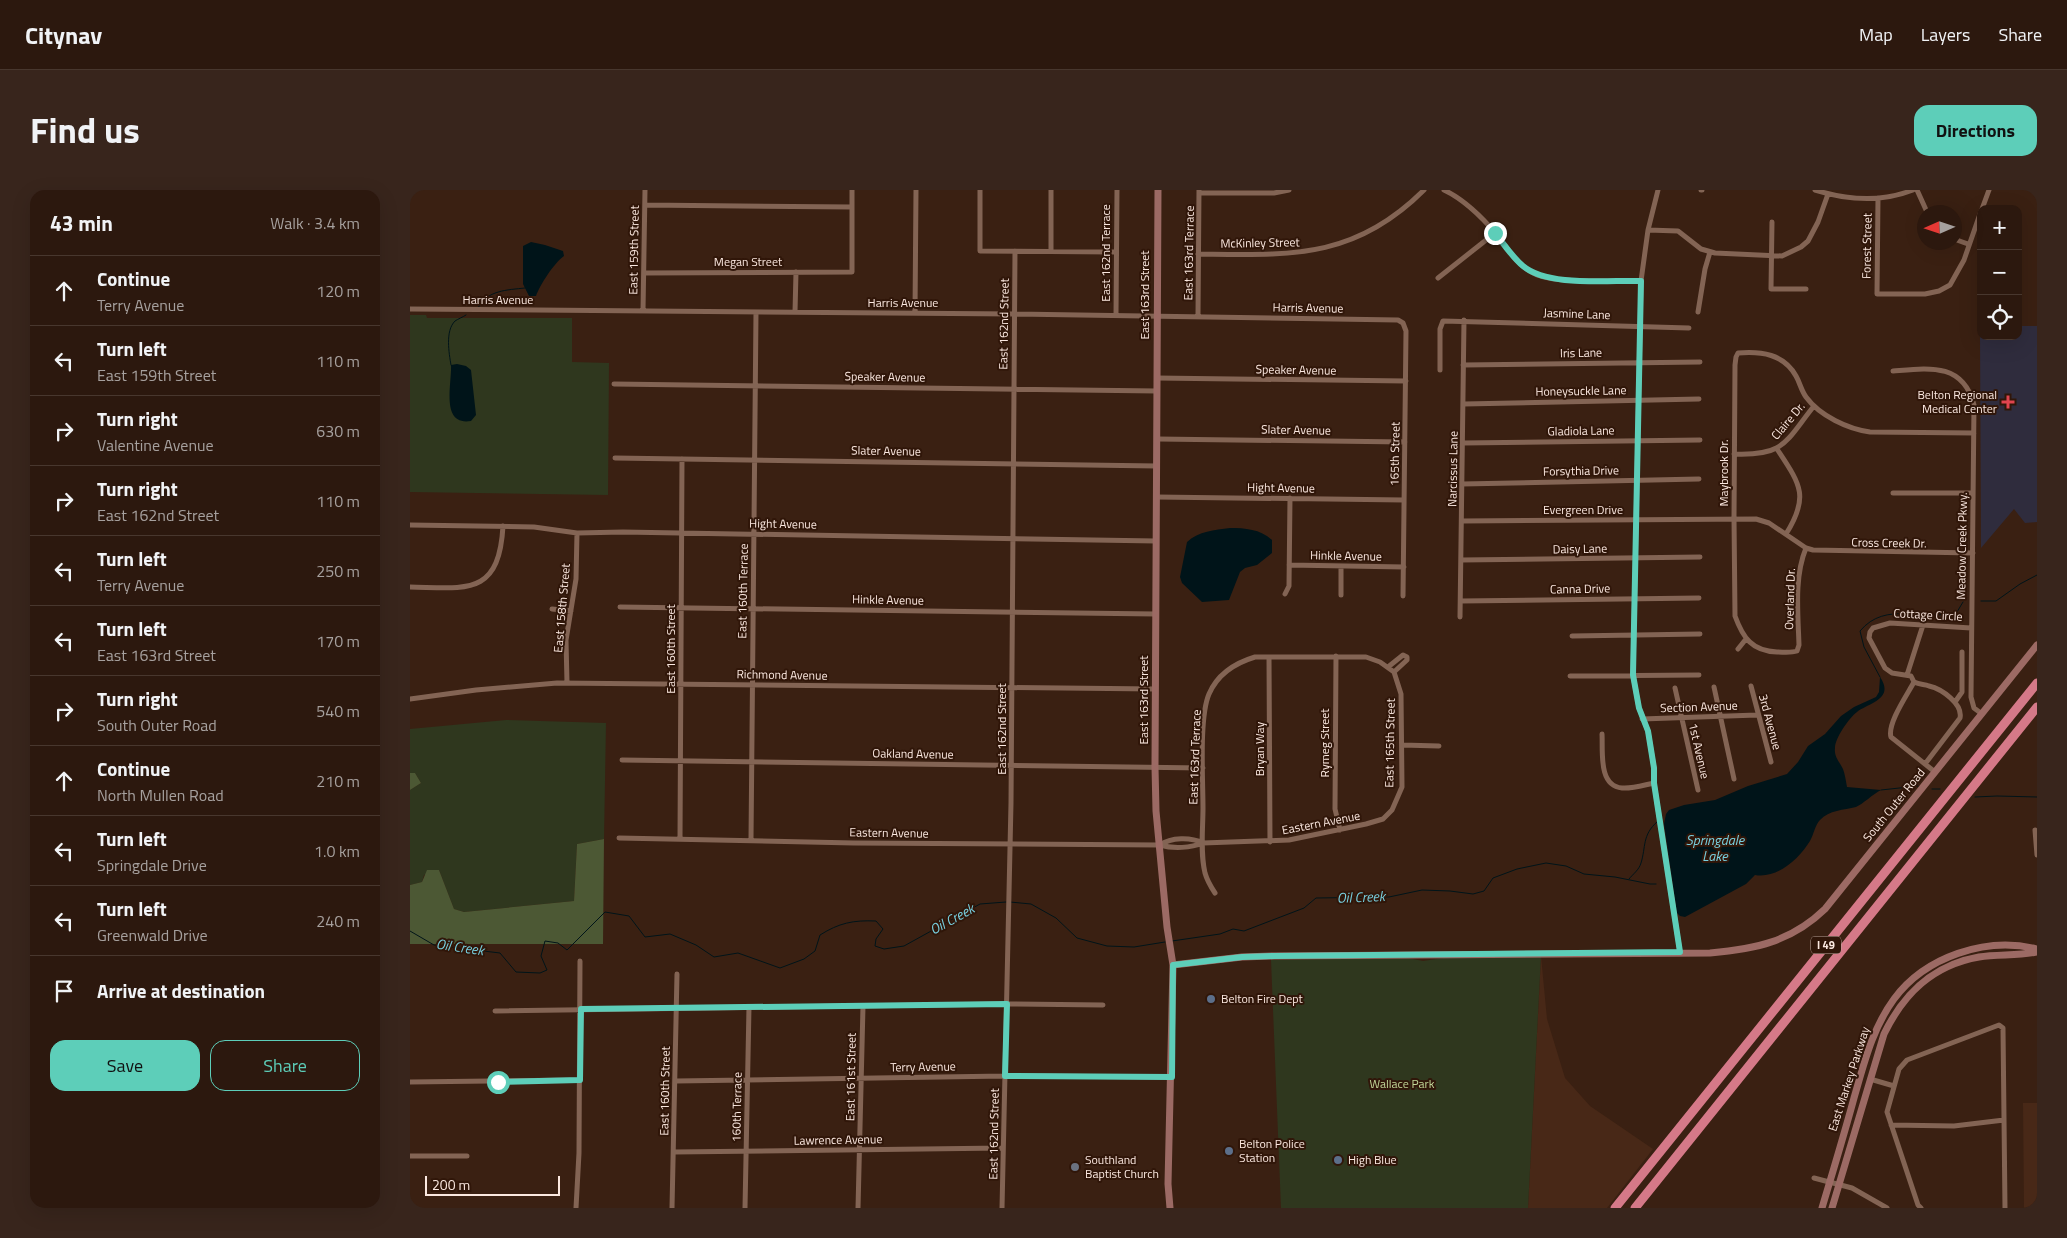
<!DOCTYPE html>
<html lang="en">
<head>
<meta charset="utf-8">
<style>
  body { margin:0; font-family:"Titillium Web",sans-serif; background:#38251c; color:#f1f3f6 }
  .controls { position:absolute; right:15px; top:15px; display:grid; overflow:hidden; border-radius:10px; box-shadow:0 5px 20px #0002 }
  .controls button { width:45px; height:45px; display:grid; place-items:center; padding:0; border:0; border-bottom:1px solid #48372e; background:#2c180e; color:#f1f3f6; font:25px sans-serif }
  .compass { position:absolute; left:1507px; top:15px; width:45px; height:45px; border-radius:50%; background:#2c180e; box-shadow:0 5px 20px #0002; rotate:267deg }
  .scale { position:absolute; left:15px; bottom:12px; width:135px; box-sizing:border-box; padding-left:5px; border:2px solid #fbe8e0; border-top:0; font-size:14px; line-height:18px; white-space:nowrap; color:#fbe8e0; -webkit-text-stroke:4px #301609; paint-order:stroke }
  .stop { position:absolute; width:15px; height:15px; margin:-11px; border:4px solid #5dceb9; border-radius:50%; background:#fff }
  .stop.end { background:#5dceb9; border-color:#fff; box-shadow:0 1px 5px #0008 }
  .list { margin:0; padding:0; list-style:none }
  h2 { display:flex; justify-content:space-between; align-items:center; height:65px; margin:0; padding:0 20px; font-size:21px }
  h2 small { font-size:16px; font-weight:400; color:#a6a09e }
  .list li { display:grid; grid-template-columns:32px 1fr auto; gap:15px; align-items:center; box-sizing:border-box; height:70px; padding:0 20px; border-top:1px solid #48372e }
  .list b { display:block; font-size:19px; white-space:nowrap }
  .list p { margin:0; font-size:16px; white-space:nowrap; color:#a6a09e }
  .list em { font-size:16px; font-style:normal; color:#a6a09e }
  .actions { display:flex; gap:10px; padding:15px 20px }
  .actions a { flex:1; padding:11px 0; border:1px solid #5dceb9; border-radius:15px; text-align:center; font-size:18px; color:#5dceb9 }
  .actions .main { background:#5dceb9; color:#111 }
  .icon { flex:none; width:28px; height:28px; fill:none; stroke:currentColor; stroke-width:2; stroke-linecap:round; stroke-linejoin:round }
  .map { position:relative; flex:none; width:1627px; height:1018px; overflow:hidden; border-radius:15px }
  header { display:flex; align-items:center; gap:30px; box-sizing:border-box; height:70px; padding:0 25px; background:#2c180e; border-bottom:1px solid #48372e }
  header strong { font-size:24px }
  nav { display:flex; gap:28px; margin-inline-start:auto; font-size:18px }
  .intro { display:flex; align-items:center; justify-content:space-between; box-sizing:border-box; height:120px; padding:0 30px }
  h1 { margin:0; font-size:35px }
  .button { padding:12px 22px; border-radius:15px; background:#5dceb9; color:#111; font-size:18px; font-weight:700 }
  main { display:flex; gap:30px; padding:0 30px }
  aside { flex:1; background:#2c180e; border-radius:15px; box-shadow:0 5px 20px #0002 }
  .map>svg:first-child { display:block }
  .built { fill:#482817 }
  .medical { fill:#2f2c3d }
  .green { fill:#2f371e }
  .forest { fill:#4c5834 }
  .water { fill:#001419 }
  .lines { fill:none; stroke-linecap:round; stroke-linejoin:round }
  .stream { stroke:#001419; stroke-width:1 }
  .street { stroke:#836454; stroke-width:5 }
  .secondary { stroke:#9c6a64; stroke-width:7 }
  .highway { stroke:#d57988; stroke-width:9 }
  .route { stroke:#5dceb9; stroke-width:6 }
  .health-dot { fill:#e0444e; stroke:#301609; stroke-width:2 }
  .service-dot { fill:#5c6f8a; stroke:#301609; stroke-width:2 }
  .worship-dot { fill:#6b7280; stroke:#301609; stroke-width:2 }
  .labels { text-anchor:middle; stroke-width:4; stroke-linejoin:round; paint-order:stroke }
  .shield { fill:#301609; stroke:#bea9a0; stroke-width:1 }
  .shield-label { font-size:11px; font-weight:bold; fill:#fbe8e0 }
  .street-label { font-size:12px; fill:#fbe8e0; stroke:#301609 }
  .poi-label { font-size:12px; fill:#fbe8e0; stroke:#301609; text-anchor:start }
  .park-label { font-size:12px; fill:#c1d798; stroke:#301609 }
  .water-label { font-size:14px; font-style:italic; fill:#78d0e0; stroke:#301609 }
</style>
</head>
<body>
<header>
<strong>Citynav</strong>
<nav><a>Map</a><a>Layers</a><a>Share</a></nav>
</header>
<div class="intro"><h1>Find us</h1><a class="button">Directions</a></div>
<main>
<aside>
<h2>43 min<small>Walk · 3.4 km</small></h2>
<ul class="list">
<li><svg class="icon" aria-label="ahead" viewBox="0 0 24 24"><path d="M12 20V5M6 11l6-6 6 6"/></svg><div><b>Continue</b><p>Terry Avenue</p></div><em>120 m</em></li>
<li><svg class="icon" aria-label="left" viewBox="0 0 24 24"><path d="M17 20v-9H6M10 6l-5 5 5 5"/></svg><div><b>Turn left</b><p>East 159th Street</p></div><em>110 m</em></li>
<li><svg class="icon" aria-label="right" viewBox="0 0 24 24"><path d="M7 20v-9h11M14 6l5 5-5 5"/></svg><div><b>Turn right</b><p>Valentine Avenue</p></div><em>630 m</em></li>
<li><svg class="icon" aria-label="right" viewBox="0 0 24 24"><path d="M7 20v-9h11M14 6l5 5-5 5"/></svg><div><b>Turn right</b><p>East 162nd Street</p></div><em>110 m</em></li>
<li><svg class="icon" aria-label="left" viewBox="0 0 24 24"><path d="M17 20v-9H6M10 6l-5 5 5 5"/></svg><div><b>Turn left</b><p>Terry Avenue</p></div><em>250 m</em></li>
<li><svg class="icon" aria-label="left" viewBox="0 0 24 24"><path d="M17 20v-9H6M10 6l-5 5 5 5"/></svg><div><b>Turn left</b><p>East 163rd Street</p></div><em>170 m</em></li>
<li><svg class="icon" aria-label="right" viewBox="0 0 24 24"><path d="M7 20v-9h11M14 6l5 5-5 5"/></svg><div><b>Turn right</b><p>South Outer Road</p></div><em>540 m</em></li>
<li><svg class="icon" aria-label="ahead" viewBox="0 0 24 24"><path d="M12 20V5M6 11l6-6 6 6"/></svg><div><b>Continue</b><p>North Mullen Road</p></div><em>210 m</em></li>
<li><svg class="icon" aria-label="left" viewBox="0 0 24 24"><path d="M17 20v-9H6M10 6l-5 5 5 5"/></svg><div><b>Turn left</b><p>Springdale Drive</p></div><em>1.0 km</em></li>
<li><svg class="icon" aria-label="left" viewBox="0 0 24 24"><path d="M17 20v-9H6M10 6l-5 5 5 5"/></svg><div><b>Turn left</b><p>Greenwald Drive</p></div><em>240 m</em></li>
<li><svg class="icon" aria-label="arrive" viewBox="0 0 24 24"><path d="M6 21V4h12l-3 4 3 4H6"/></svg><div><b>Arrive at destination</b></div></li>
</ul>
<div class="actions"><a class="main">Save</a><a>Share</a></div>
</aside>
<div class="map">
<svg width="1627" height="1018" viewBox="0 0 1627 1018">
  <rect width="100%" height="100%" fill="#3a2012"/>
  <path class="built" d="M 1131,766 L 1137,829 L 1155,888 L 1180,916 L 1243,959 L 1197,1018 L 1118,1018 Z
    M 1613,913 L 1627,913 L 1627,1018 L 1614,1018 Z"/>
  <path class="medical" d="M 1608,136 L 1627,136 L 1627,332 L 1615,333 L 1604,319 L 1571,358 L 1570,142 L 1571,141 L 1571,146 L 1608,146 Z"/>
  <path class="green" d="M 0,125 L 16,125 L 17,128 L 162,128 L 162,172 L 199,173 L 198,305 L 0,302 Z
    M 96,530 L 196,533 L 194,649 L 167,654 L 164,711 L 54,722 L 44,719 L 29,680 L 14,685 L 12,692 L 0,695 L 0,600 L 11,593 L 5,583 L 0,583 L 0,539 Z
    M 1131,766 L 1118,1018 L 871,1018 L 861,770 L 998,768 L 1013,771 L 1033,768 Z"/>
  <path class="forest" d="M 0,583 L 5,583 L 11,593 L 0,600 Z
    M 194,649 L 193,754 L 0,754 L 0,695 L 12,692 L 17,680 L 29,680 L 44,719 L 54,722 L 164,711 L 167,654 Z"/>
  <path class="water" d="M 121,52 L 135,55 L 153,61 L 154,66 C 144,73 130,95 126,106 L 119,106 L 113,94 L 113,56 Z
    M 47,174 L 56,176 L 61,180 L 66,225 L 61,231 C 30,236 42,194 41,175 Z
    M 820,338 C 835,338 850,339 862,350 L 862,363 L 847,375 L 835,378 L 830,382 L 819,410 L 792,412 L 772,393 L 770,387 L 777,352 C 789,341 804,340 820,338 Z
    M 1470,487 C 1485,509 1459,513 1447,522 C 1439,528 1425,548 1425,558 C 1424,567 1429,571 1433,579 C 1435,584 1436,592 1437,597 L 1471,600 C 1463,604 1453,614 1446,617 C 1434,620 1419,620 1410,630 C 1405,635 1404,644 1400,651 C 1389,669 1367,689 1345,685 L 1336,694 L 1275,727 L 1270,726 L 1267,723 L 1254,634 L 1256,624 L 1259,620 L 1274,615 L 1305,610 L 1338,596 L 1377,584 L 1388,572 L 1398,556 L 1415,544 L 1431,526 L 1444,517 L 1466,507 L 1469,502 Z"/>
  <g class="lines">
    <path class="stream" d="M 68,118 C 77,100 97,100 115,98
      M 41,175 C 39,163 35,141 45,131 C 48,129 53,127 56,125
      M 1571,411 L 1586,411 L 1610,394 L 1627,385
      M 1470,487 L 1454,457 L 1450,441 C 1476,410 1513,432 1547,422 L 1553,412
      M 1522,599 L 1530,599
      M 1471,600 L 1508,596
      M 1565,607 L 1587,606 L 1627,607
      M 1219,689 C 1223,684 1229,680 1231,673 C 1236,657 1232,645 1247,632
      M 600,712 L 621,714 L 646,728 L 667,748 L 697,756 L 724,757 L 755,752
      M 0,741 L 24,755 L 90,763 L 106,782 L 130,783 L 137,780 L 131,766 L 135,751 L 148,753 L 157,760 L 195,722 L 219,726 L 235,747 L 260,744 L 286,755 L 304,767 L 328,763 L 370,778 L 394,769 L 405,761 L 410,745 C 429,733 443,730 466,731 L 473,739 L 466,749 L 465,756 L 474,759 L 494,756 L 570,714 L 596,712
      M 762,751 L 810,744 L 823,739 L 834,741 L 894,718 L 906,708 L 979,707 L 1012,700 L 1040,701 L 1063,704 L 1074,701 L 1083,688 L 1107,679 L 1136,673 L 1156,676 L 1174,684 L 1205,687 L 1240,694 L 1246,694"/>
    <path class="street" d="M 570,0 L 570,61 L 706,62
      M 1034,0 C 1055,10 1072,27 1087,45 C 1099,60 1108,77 1127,85 C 1150,94 1204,90 1231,91
      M 1248,0 L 1238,40 L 1231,91 L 1223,485 L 1229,518 L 1238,541 L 1244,578 L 1244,593 L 1270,762
      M 1291,0 L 1292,0
      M 1405,0 C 1437,10 1470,13 1503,0
      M 1507,0 L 1517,22
      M 789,3 L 864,3 L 879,0
      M 1468,8 L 1467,104 L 1515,104 L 1529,101 L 1540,95 L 1554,70 L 1571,21
      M 235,15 L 442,17
      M 1572,19 L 1579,0
      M 1362,32 L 1361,99 L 1396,99
      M 1238,40 L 1268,41 L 1291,59 L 1305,63 L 1372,66 L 1391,57 L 1398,51 L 1408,32 L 1418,4
      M 1544,49 L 1558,54
      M 641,61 L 641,0
      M 788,64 C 880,65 944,70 1014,0
      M 234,83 L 442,82 L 442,0
      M 1028,88 L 1085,43
      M 0,119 L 604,124 L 988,130 L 993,133 L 996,141 L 993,406
      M 233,121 L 235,0
      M 385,122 L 386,82
      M 1288,122 L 1295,79 L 1300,62
      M 505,123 L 506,0
      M 706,125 L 707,0
      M 788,126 L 789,0
      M 1053,175 L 1290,172
      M 1030,180 L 1030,139 L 1033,131 L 1279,138
      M 1483,181 C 1518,178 1553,172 1564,215 L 1561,507 L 1564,518 L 1572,524
      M 747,188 L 996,191
      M 204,194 L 747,201
      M 1054,214 L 1289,209
      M 748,249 L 995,252
      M 1053,253 L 1290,250
      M 1367,259 C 1390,294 1400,306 1376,344
      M 1324,264 C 1375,266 1375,252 1404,216
      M 205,268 L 747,276
      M 1052,294 L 1289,289
      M 1483,303 L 1563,303
      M 747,307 L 994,310
      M 1052,331 L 1346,329 L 1359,333 L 1396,358 L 1403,360 L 1563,363
      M 0,335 L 124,337 L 167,343 L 213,342 L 746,351
      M 1396,358 C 1384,387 1388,423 1389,455 L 1387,461 C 1381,463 1374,462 1367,462 C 1342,461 1333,448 1325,426 L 1324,328 L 1325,175 L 1326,167 L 1328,163 C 1351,161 1374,164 1386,186 C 1390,193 1391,200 1396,207 C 1410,226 1438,239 1460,242 L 1564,243
      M 1051,370 L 1290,367
      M 879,375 L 994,377
      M 0,397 C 56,398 89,407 93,336
      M 875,404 L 879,396 L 880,308
      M 931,405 L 931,376
      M 1051,411 L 1289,408
      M 210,417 L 746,424
      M 142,419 L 161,421
      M 1050,427 L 1054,130
      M 1162,446 L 1290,444
      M 1328,459 L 1336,449
      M 926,466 L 925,619 L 930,640
      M 859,467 L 860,652
      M 978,477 L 993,465 L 997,467 L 997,470 L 984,482
      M 1497,485 L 1513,435
      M 1160,486 L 1289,485
      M 1504,492 C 1510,495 1514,494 1519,496 C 1532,499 1553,514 1550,528 L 1515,574
      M 157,493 L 156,450 L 166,389 L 167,343
      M 1341,496 L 1361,572
      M 1304,497 L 1324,589
      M 1265,498 L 1288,600
      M 0,509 L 66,500 L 147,493 L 745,499
      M 1545,512 L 1552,502 L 1552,462
      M 1232,529 L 1347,525
      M 1192,544 C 1193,561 1188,596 1212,598 C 1222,599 1234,595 1244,593
      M 992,555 L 1029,556
      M 212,570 L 793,578
      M 1525,582 L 1481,547 C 1477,534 1497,505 1504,492 L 1501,486 L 1482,483 L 1475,478 L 1459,448 L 1460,442 L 1463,438 L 1480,433 L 1561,438
      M 1625,640 L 1627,665
      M 209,648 L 444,653 L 750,655 C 763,659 781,658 793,653 L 879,650 L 956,634 L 973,629 L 982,620 L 992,597 L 991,504 L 984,482 L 970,472 L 956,467 L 845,467 C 825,473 808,483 799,504 C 789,527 793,590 793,618 C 793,639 790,662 795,683 C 797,690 801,697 805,703
      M 270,649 L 272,269
      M 341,650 L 346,122
      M 750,655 C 761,647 781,647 793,653
      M 85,821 L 597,814 L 693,815
      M 1460,889 L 1484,896
      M 266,891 L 595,886 L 762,887
      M 0,892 L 170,890
      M 1481,935 L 1544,936 L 1594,930
      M 264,962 L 593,958
      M 0,966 L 57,966
      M 1404,988 L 1442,998 L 1477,1018
      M 166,1018 L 169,963 L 170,771
      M 262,1018 L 267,784
      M 335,1018 L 339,817
      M 448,1018 L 453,816
      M 592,1018 L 601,613 L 605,61
      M 1511,1018 L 1508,1015 L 1477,922 L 1489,879 L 1497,870 L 1589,835 L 1593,838 L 1595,1018"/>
    <path class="secondary" d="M 748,0 L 745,577 L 746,621 L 757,737 L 763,775 L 758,994 L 760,1018
      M 763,775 L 832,767 L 863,766 L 1300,763 C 1345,759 1381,752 1415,719 L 1627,455
      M 1412,1018 C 1423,981 1434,945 1444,908 C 1454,874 1462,839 1484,809 C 1515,767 1576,746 1627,759
      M 1422,1018 L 1474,844 C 1494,803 1523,775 1569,767 C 1588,764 1608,766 1627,762"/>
    <path class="highway" d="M 1205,1018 L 1627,493
      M 1225,1018 L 1627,517"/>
  </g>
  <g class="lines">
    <path class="route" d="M 88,892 L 170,890 L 171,819 L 597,814 L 595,886 L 762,887 L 763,775 L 832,767 L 864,766 L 1270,762 L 1244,593 L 1244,578 L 1238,541 L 1229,518 L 1223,485 L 1231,91 C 1198,90 1138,97 1113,76 C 1102,67 1094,54 1085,43"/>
  </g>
  <path class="health-dot" d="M1595.5 204.5h5v5h5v5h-5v5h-5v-5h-5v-5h5z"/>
  <g class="service-dot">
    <circle cx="801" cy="809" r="5"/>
    <circle cx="819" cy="961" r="5"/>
    <circle cx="928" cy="970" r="5"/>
  </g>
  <circle class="worship-dot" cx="665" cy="977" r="5"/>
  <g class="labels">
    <rect class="shield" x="1401" y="746.5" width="30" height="17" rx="4"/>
    <g class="shield-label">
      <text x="1416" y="759">I 49</text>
    </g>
    <g class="street-label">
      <text transform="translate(850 53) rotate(-1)" y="4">McKinley Street</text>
      <text transform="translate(1457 56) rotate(-89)" y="4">Forest Street</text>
      <text transform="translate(224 60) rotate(-89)" y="4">East 159th Street</text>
      <text transform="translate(696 63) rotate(-90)" y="4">East 162nd Terrace</text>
      <text transform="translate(779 63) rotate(-89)" y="4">East 163rd Terrace</text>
      <text x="338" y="76">Megan Street</text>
      <text transform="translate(735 105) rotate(-90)" y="4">East 163rd Street</text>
      <text x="88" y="114">Harris Avenue</text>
      <text x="493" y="117">Harris Avenue</text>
      <text transform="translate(898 118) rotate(1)" y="4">Harris Avenue</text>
      <text transform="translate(1167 124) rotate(2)" y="4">Jasmine Lane</text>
      <text transform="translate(594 134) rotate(-89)" y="4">East 162nd Street</text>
      <text transform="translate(1171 163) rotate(-1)" y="4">Iris Lane</text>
      <text transform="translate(886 180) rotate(1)" y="4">Speaker Avenue</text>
      <text transform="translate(475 187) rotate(1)" y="4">Speaker Avenue</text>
      <text transform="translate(1171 201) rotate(-1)" y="4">Honeysuckle Lane</text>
      <text transform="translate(1378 231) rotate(-50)" y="4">Claire Dr.</text>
      <text transform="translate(886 240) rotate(1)" y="4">Slater Avenue</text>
      <text transform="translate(1171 241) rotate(-1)" y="4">Gladiola Lane</text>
      <text transform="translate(476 261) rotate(1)" y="4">Slater Avenue</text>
      <text transform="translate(985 264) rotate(-89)" y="4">165th Street</text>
      <text transform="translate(1043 279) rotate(-89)" y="4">Narcissus Lane</text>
      <text transform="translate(1171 281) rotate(-1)" y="4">Forsythia Drive</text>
      <text transform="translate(1314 283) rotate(-90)" y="4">Maybrook Dr.</text>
      <text transform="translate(871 298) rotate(1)" y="4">Hight Avenue</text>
      <text x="1173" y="324">Evergreen Drive</text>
      <text transform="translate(373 334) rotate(1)" y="4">Hight Avenue</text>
      <text transform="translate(1479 353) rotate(1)" y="4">Cross Creek Dr.</text>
      <text transform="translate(1552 356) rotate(-89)" y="4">Meadow Creek Pkwy.</text>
      <text transform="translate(1170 359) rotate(-1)" y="4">Daisy Lane</text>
      <text transform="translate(936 366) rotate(1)" y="4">Hinkle Avenue</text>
      <text transform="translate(1170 399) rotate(-1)" y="4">Canna Drive</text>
      <text transform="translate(333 401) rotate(-89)" y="4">East 160th Terrace</text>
      <text transform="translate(1380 409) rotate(-88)" y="4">Overland Dr.</text>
      <text transform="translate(478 410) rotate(1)" y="4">Hinkle Avenue</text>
      <text transform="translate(152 418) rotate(-85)" y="4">East 158th Street</text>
      <text transform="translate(1518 425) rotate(3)" y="4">Cottage Circle</text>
      <text transform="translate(261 459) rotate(-90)" y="4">East 160th Street</text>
      <text transform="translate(372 485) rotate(1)" y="4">Richmond Avenue</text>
      <text transform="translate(734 510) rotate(-90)" y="4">East 163rd Street</text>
      <text transform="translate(1289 517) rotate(-2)" y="4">Section Avenue</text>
      <text transform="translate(1360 532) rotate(75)" y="4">3rd Avenue</text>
      <text transform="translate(592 539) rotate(-90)" y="4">East 162nd Street</text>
      <text transform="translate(915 553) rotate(-90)" y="4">Rymeg Street</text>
      <text transform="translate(980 553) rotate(-89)" y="4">East 165th Street</text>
      <text transform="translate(850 559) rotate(-90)" y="4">Bryan Way</text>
      <text transform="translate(1289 561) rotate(77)" y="4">1st Avenue</text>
      <text transform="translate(503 564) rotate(1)" y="4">Oakland Avenue</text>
      <text transform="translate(785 567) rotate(-88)" y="4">East 163rd Terrace</text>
      <text transform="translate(1484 615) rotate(-51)" y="4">South Outer Road</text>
      <text transform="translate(911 633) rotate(-11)" y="4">Eastern Avenue</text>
      <text transform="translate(479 643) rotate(1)" y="4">Eastern Avenue</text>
      <text transform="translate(513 877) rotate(-1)" y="4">Terry Avenue</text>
      <text transform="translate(441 887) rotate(-89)" y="4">East 161st Street</text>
      <text transform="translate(1439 889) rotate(-72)" y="4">East Markey Parkway</text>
      <text transform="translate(255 901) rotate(-89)" y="4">East 160th Street</text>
      <text transform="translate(327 917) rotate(-89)" y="4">160th Terrace</text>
      <text transform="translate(584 944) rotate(-89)" y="4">East 162nd Street</text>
      <text transform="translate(428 950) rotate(-1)" y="4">Lawrence Avenue</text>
    </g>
    <g class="poi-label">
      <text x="1587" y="209" text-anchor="end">Belton Regional<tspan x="1587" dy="14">Medical Center</tspan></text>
      <text x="811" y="813">Belton Fire Dept</text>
      <text x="829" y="958">Belton Police<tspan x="829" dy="14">Station</tspan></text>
      <text x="675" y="974">Southland<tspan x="675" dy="14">Baptist Church</tspan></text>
      <text x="938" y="974">High Blue</text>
    </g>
    <g class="park-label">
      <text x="992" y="898">Wallace Park</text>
    </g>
    <g class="water-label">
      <text x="1305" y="655">Springdale<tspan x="1305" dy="16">Lake</tspan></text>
      <text transform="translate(951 707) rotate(-2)" y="5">Oil Creek</text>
      <text transform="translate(542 729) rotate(-29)" y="5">Oil Creek</text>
      <text transform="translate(50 757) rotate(8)" y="5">Oil Creek</text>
    </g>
  </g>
</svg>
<div class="controls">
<button>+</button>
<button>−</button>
<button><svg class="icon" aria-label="locate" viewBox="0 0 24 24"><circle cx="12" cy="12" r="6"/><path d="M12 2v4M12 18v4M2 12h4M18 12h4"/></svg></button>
</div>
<svg class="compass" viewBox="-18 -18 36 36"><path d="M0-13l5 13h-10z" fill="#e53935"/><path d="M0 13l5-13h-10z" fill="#a6a09e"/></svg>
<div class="scale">200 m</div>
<div class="stop" style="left:88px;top:892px"></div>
<div class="stop end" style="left:1085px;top:43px"></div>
</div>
</main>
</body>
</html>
